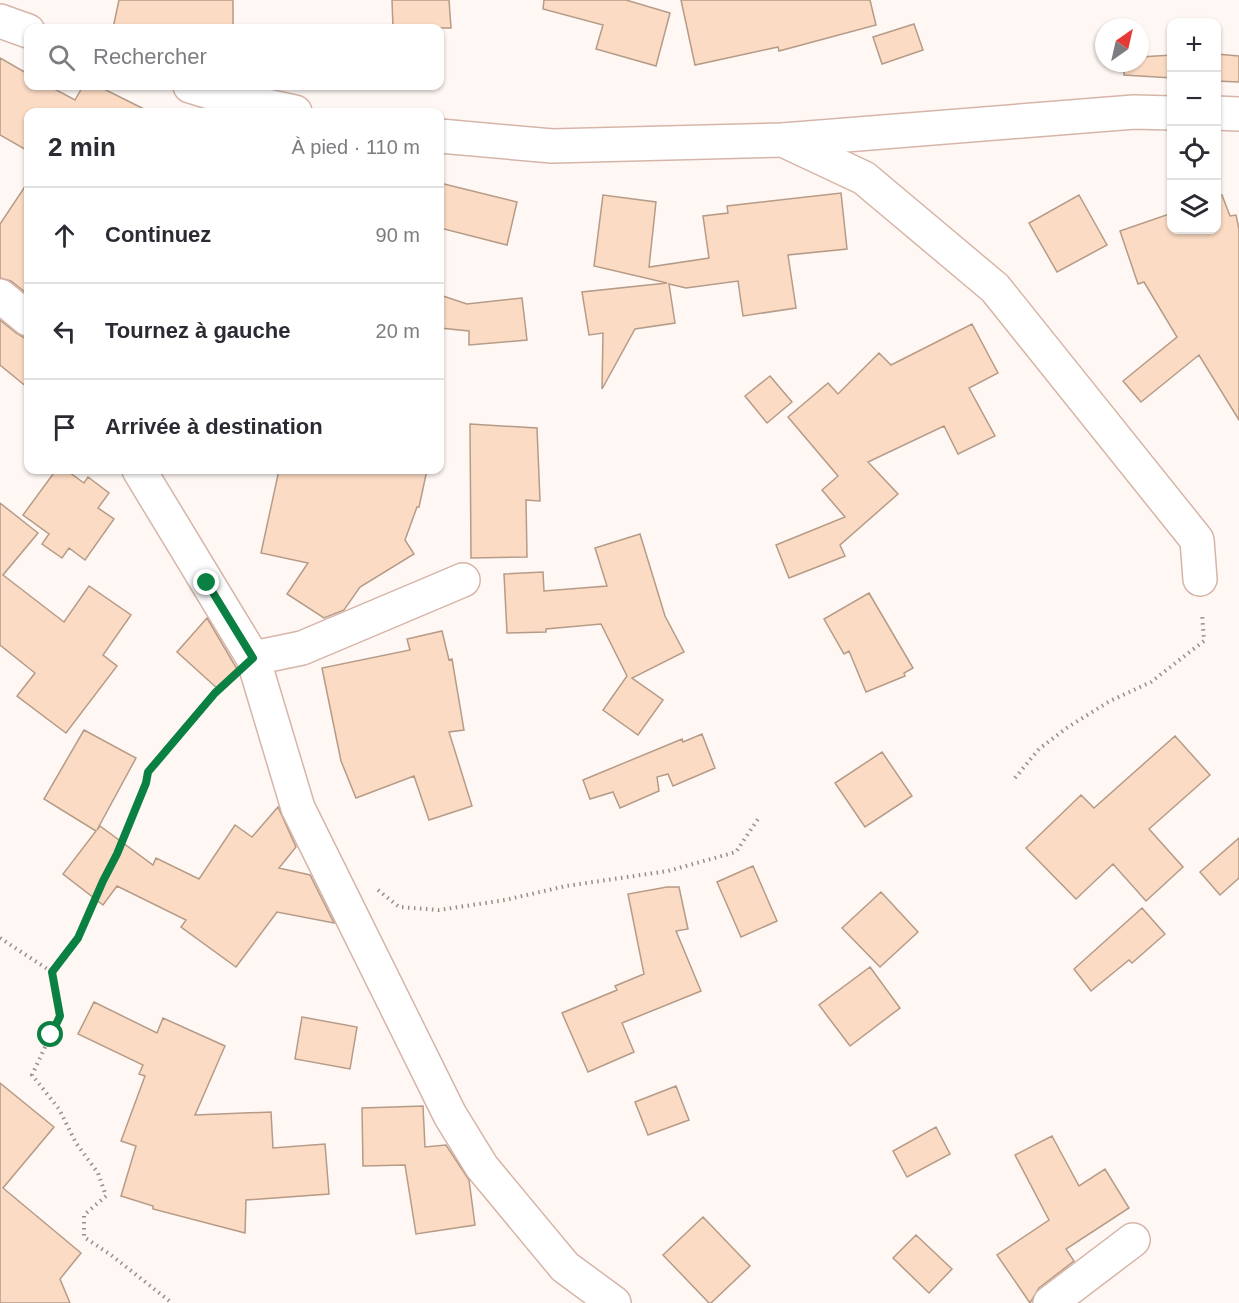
<!DOCTYPE html>
<html lang="fr">
<head>
<meta charset="utf-8">
<style>
  body { margin:0; font-family:Arial,sans-serif; background:#f7f7f7; color:#2b2b33 }
  .controls { position:absolute; right:18px; top:18px; display:grid; overflow:hidden; border-radius:12px; box-shadow:0 2px 4px #0004 }
  .controls button { width:54px; height:54px; display:grid; place-items:center; padding:0; border:0; border-bottom:2px solid #e1e1e2; background:#fff; color:#2b2b33; font:30px sans-serif }
  .compass { position:absolute; left:1095px; top:18px; width:54px; height:54px; border-radius:50%; background:#fff; box-shadow:0 2px 4px #0004; rotate:34deg }
  .stop { position:absolute; width:18px; height:18px; margin:-14px; border:4px solid #0b8043; border-radius:50%; background:#fff }
  .stop.end { background:#0b8043; border-color:#fff; box-shadow:0 2px 6px #0008 }
  .list { margin:0; padding:0; list-style:none }
  h2 { display:flex; justify-content:space-between; align-items:center; height:78px; margin:0; padding:0 24px; font-size:26px }
  h2 small { font-size:20px; font-weight:400; color:#7c7c81 }
  .list li { display:grid; grid-template-columns:39px 1fr auto; gap:18px; align-items:center; box-sizing:border-box; height:96px; padding:0 24px; border-top:2px solid #e1e1e2 }
  .list b { display:block; font-size:22px; white-space:nowrap }
  .list em { font-size:20px; font-style:normal; color:#7c7c81 }
  .icon { flex:none; width:33px; height:33px; fill:none; stroke:currentColor; stroke-width:2; stroke-linecap:round; stroke-linejoin:round }
  .map { position:relative; flex:none; width:1239px; height:1303px; overflow:hidden }
  .search { position:absolute; background:#fff; box-shadow:0 2px 4px #0004; left:24px; top:24px; width:420px; height:66px; display:flex; align-items:center; gap:15px; box-sizing:border-box; padding:0 21px; border-radius:12px; color:#7c7c81; font-size:22px }
  .panel { position:absolute; background:#fff; box-shadow:0 2px 4px #0004; left:24px; top:108px; width:420px; height:366px; border-radius:12px }
  .map>svg:first-child { display:block }
  .building { fill:#fbdbc4; stroke:#b69b87; stroke-width:1.5 }
  .lines { fill:none; stroke-linecap:round; stroke-linejoin:round }
  .street-casing { stroke:#d6b5a8; stroke-width:36 }
  .secondary-casing { stroke:#d6b5a8; stroke-width:36 }
  .path { stroke:#988e8a; stroke-width:4; stroke-dasharray:1.5 4.5; stroke-linecap:butt }
  .street { stroke:#fff; stroke-width:33 }
  .secondary { stroke:#fff; stroke-width:33 }
  .route { stroke:#0b8043; stroke-width:8 }
</style>
</head>
<body>
<div class="map">
<svg width="1239" height="1303" viewBox="0 0 1239 1303">
  <rect width="100%" height="100%" fill="#fef7f4"/>
  <path class="building" d="M 119,0 L 233,0 L 233,28 L 113,28 Z
    M 392,0 L 449,0 L 451,28 L 393,28 Z
    M 544,0 L 626,0 L 670,13 L 656,66 L 596,49 L 603,25 L 543,9 Z
    M 681,0 L 870,0 L 876,25 L 779,51 L 778,47 L 695,65 Z
    M 914,24 L 923,50 L 882,64 L 873,37 Z
    M 1216,54 L 1239,56 L 1239,82 L 1216,81 Z
    M 1172,55 L 1172,78 L 1124,75 L 1124,63 L 1140,63 L 1140,57 Z
    M 0,58 L 28,74 L 28,86 L 49,86 L 75,100 L 83,86 L 98,86 L 150,112 L 28,112 L 28,151 L 0,135 Z
    M 28,182 L 28,288 L 25,292 L 11,281 L 0,278 L 0,224 Z
    M 440,183 L 517,202 L 507,245 L 440,228 Z
    M 841,193 L 847,249 L 788,255 L 796,308 L 743,316 L 738,281 L 686,288 L 669,284 L 675,323 L 635,329 L 602,389 L 603,333 L 589,335 L 582,292 L 667,283 L 594,266 L 603,195 L 656,202 L 649,267 L 709,258 L 703,216 L 728,213 L 727,206 Z
    M 1079,195 L 1107,245 L 1057,272 L 1029,223 Z
    M 1222,195 L 1230,216 L 1236,215 L 1239,229 L 1239,420 L 1199,355 L 1141,402 L 1123,381 L 1177,337 L 1144,282 L 1138,284 L 1120,231 L 1172,213 L 1172,230 L 1216,230 L 1216,197 Z
    M 440,295 L 467,304 L 522,298 L 527,340 L 469,345 L 469,331 L 440,328 Z
    M 0,320 L 16,333 L 28,340 L 28,388 L 0,365 Z
    M 972,324 L 998,373 L 969,388 L 995,436 L 958,454 L 944,426 L 868,462 L 898,494 L 840,545 L 845,556 L 789,578 L 776,545 L 845,517 L 822,490 L 838,476 L 788,417 L 828,383 L 838,394 L 879,353 L 891,365 Z
    M 770,376 L 792,402 L 767,423 L 745,396 Z
    M 470,424 L 537,428 L 540,501 L 526,500 L 527,557 L 471,558 Z
    M 56,470 L 66,470 L 84,483 L 88,477 L 109,493 L 98,508 L 114,519 L 85,560 L 69,548 L 62,558 L 42,544 L 49,534 L 23,515 Z
    M 279,470 L 427,470 L 419,507 L 417,507 L 405,540 L 414,554 L 360,587 L 344,610 L 324,618 L 287,594 L 308,563 L 261,553 Z
    M 0,503 L 38,533 L 3,575 L 64,622 L 89,586 L 131,615 L 103,655 L 117,666 L 66,733 L 17,696 L 35,673 L 0,645 Z
    M 640,534 L 665,616 L 684,652 L 632,678 L 663,700 L 638,735 L 603,710 L 627,676 L 601,624 L 546,629 L 546,632 L 507,633 L 504,574 L 543,572 L 544,591 L 607,586 L 595,548 Z
    M 869,593 L 913,668 L 904,673 L 905,676 L 866,692 L 849,651 L 844,654 L 824,619 Z
    M 207,618 L 237,669 L 218,689 L 177,652 Z
    M 442,631 L 449,660 L 452,659 L 464,730 L 449,732 L 472,806 L 429,820 L 414,776 L 356,798 L 341,761 L 322,668 L 410,650 L 407,639 Z
    M 84,730 L 136,758 L 97,830 L 100,826 L 153,865 L 156,858 L 199,879 L 235,825 L 252,837 L 278,807 L 296,847 L 279,868 L 310,875 L 334,923 L 277,912 L 236,967 L 181,927 L 186,920 L 117,886 L 103,905 L 63,874 L 96,831 L 44,799 Z
    M 702,734 L 715,768 L 673,786 L 668,774 L 657,777 L 659,791 L 620,808 L 613,792 L 590,799 L 583,780 L 682,739 L 683,742 Z
    M 1175,736 L 1210,775 L 1149,829 L 1183,867 L 1146,901 L 1113,864 L 1076,899 L 1026,848 L 1081,795 L 1094,808 Z
    M 882,752 L 912,796 L 865,827 L 835,783 Z
    M 1239,838 L 1239,878 L 1220,895 L 1200,872 Z
    M 753,866 L 777,921 L 741,937 L 717,882 Z
    M 667,887 L 679,887 L 688,929 L 676,931 L 701,991 L 622,1023 L 634,1052 L 588,1072 L 562,1013 L 617,990 L 615,986 L 644,974 L 628,894 Z
    M 881,892 L 918,932 L 880,967 L 842,928 Z
    M 1142,908 L 1165,934 L 1132,963 L 1129,960 L 1091,991 L 1074,969 Z
    M 870,967 L 900,1008 L 850,1046 L 819,1005 Z
    M 94,1002 L 157,1033 L 163,1018 L 225,1046 L 195,1115 L 271,1112 L 273,1148 L 325,1144 L 329,1194 L 246,1200 L 245,1233 L 153,1209 L 153,1206 L 121,1196 L 136,1146 L 121,1141 L 145,1076 L 139,1074 L 143,1065 L 78,1034 Z
    M 302,1017 L 357,1027 L 350,1069 L 295,1059 Z
    M 0,1083 L 54,1127 L 3,1188 L 81,1253 L 60,1279 L 70,1303 L 0,1303 Z
    M 676,1086 L 689,1120 L 648,1135 L 635,1102 Z
    M 423,1106 L 425,1147 L 446,1145 L 469,1180 L 475,1225 L 416,1234 L 405,1165 L 363,1166 L 362,1108 Z
    M 936,1127 L 950,1154 L 907,1177 L 893,1151 Z
    M 1052,1136 L 1079,1186 L 1105,1169 L 1129,1208 L 1066,1249 L 1074,1261 L 1039,1288 L 1030,1303 L 997,1255 L 1049,1220 L 1015,1155 Z
    M 703,1217 L 750,1266 L 711,1303 L 709,1303 L 663,1255 Z
    M 916,1235 L 952,1269 L 929,1293 L 893,1258 Z"/>
  <g class="lines">
    <g class="street-casing">
      <path id="street" d="M 783,140 L 864,178 L 995,288 L 1197,540 L 1200,579
        M 0,296 L 28,319
        M 139,470 L 253,658 L 298,808 L 450,1115 L 482,1167 L 565,1267 L 614,1303
        M 253,658 L 302,648 L 463,580
        M 1050,1303 L 1133,1240"/>
    </g>
    <g class="secondary-casing">
      <path id="secondary" d="M 0,21 L 28,31
        M 190,86 L 226,97 L 295,112
        M 1216,113 L 1239,114
        M 440,136 L 552,146 L 783,140 L 1134,112 L 1172,113"/>
    </g>
    <path class="path" d="M 1015,778 L 1039,749 L 1068,727 L 1110,701 L 1151,682 L 1204,641 L 1202,613
      M 378,890 L 399,907 L 439,910 L 505,900 L 566,886 L 668,871 L 736,852 L 758,819
      M 0,938 L 52,972 L 78,938 L 103,881 L 118,854 L 146,783 L 149,772 L 226,683
      M 52,973 L 60,1015 L 32,1075 L 59,1109 L 76,1143 L 98,1173 L 106,1196 L 84,1215 L 84,1237 L 111,1255 L 172,1303"/>
    <use href="#street" class="street"/>
    <use href="#secondary" class="secondary"/>
  </g>
  <g class="lines">
    <path class="route" d="M 51,1035 L 60,1016 L 52,972 L 78,938 L 103,881 L 117,854 L 146,783 L 148,772 L 215,693 L 253,658 L 207,583"/>
  </g>
</svg>
<div class="controls">
<button>+</button>
<button>−</button>
<button><svg class="icon" aria-label="locate" viewBox="0 0 24 24"><circle cx="12" cy="12" r="6"/><path d="M12 2v4M12 18v4M2 12h4M18 12h4"/></svg></button>
<button><svg class="icon" aria-label="layers" viewBox="0 0 24 24"><path d="M12 4l9 5-9 5-9-5zM3 14l9 5 9-5"/></svg></button>
</div>
<svg class="compass" viewBox="-18 -18 36 36"><path d="M0-13l5 13h-10z" fill="#e53935"/><path d="M0 13l5-13h-10z" fill="#7c7c81"/></svg>
<div class="stop" style="left:51px;top:1035px"></div>
<div class="stop end" style="left:207px;top:583px"></div>
<div class="search"><svg class="icon" aria-label="search" viewBox="0 0 24 24"><circle cx="10" cy="10" r="6"/><path d="M15 15l6 6"/></svg>Rechercher</div>
<section class="panel">
<h2>2 min<small>À pied · 110 m</small></h2>
<ul class="list">
<li><svg class="icon" aria-label="ahead" viewBox="0 0 24 24"><path d="M12 20V5M6 11l6-6 6 6"/></svg><div><b>Continuez</b></div><em>90 m</em></li>
<li><svg class="icon" aria-label="left" viewBox="0 0 24 24"><path d="M17 20v-9H6M10 6l-5 5 5 5"/></svg><div><b>Tournez à gauche</b></div><em>20 m</em></li>
<li><svg class="icon" aria-label="arrive" viewBox="0 0 24 24"><path d="M6 21V4h12l-3 4 3 4H6"/></svg><div><b>Arrivée à destination</b></div></li>
</ul>
</section>
</div>
</body>
</html>
